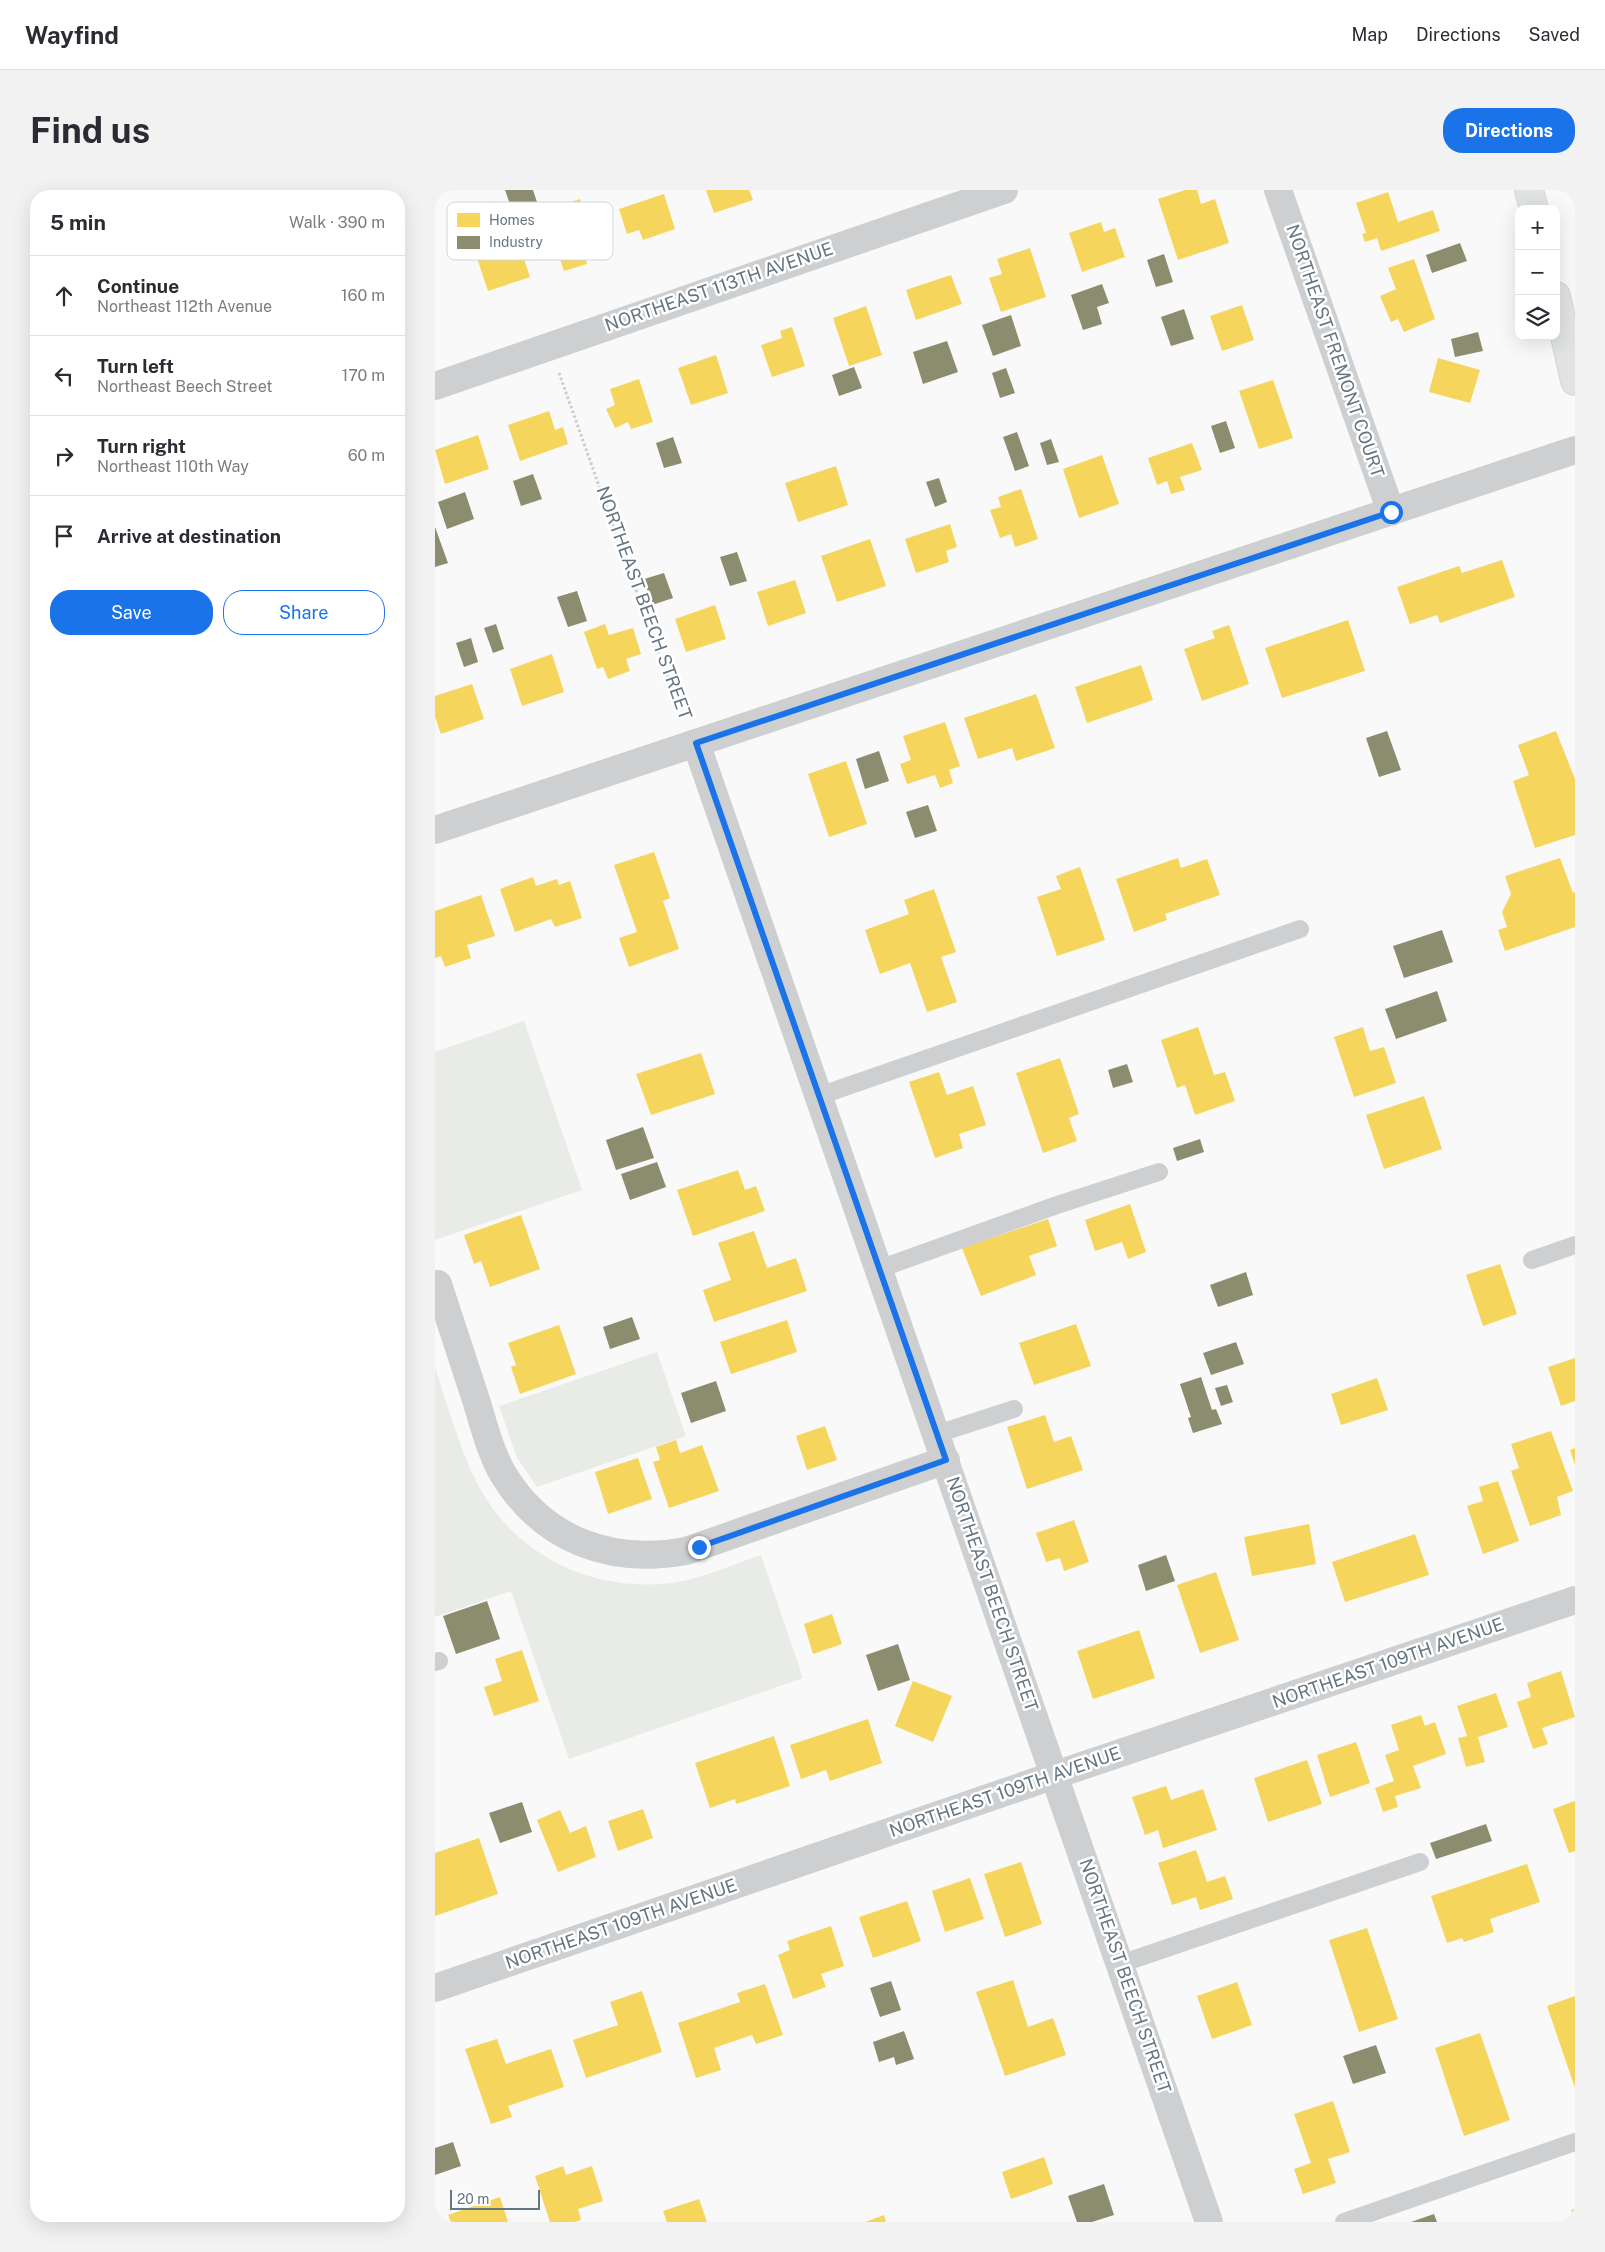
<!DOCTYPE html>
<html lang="en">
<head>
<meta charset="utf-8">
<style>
  body { margin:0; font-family:"Public Sans",sans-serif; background:#f2f2f3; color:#2b2b33 }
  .controls { position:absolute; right:15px; top:15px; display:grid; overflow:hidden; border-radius:10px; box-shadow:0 5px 20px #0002 }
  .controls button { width:45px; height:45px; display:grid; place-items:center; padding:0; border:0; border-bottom:1px solid #e1e1e2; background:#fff; color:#2b2b33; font:25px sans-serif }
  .scale { position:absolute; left:15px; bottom:12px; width:90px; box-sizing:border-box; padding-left:5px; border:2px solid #657683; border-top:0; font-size:14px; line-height:18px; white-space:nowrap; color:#657683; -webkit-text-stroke:4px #fff; paint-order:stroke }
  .stop { position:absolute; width:15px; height:15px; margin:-11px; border:4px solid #1a73e8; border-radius:50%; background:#fff }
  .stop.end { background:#1a73e8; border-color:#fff; box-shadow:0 1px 5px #0008 }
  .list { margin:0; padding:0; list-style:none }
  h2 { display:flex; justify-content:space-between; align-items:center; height:65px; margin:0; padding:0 20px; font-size:21px }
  h2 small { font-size:16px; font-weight:400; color:#7c7c81 }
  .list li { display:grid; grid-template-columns:32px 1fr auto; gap:15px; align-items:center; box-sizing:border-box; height:80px; padding:0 20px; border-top:1px solid #e1e1e2 }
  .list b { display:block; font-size:19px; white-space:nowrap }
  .list p { margin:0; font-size:16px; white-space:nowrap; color:#7c7c81 }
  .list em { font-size:16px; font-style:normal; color:#7c7c81 }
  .actions { display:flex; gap:10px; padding:15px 20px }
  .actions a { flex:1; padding:11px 0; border:1px solid #1a73e8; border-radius:20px; text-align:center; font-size:18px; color:#1a73e8 }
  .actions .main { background:#1a73e8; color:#fff }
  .icon { flex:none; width:28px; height:28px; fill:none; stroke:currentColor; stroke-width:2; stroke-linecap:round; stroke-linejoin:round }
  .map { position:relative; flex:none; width:1140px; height:2032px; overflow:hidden; border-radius:20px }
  header { display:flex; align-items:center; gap:30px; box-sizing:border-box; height:70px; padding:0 25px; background:#fff; border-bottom:1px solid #e1e1e2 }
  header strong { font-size:24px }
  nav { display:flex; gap:28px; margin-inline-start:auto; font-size:18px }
  .intro { display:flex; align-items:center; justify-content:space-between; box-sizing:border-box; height:120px; padding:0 30px }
  h1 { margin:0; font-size:35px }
  .button { padding:12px 22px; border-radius:20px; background:#1a73e8; color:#fff; font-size:18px; font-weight:700 }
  main { display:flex; gap:30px; padding:0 30px }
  aside { flex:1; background:#fff; border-radius:20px; box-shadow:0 5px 20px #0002 }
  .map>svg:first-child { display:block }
  .green { fill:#e8ebe6 }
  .homes { fill:#f6d55c }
  .industry { fill:#8c8c6e }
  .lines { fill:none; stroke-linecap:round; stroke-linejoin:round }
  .secondary-casing { stroke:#d5d6d7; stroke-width:30 }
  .path { stroke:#cbcccd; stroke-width:3; stroke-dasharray:2.5 2.5; stroke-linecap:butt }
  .service { stroke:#cecfd0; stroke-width:18 }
  .minor { stroke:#cecfd0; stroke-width:28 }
  .tertiary { stroke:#cecfd0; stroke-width:28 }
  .secondary { stroke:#e1e2e2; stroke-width:28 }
  .route { stroke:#1a73e8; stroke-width:6 }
  .labels { text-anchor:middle; stroke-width:5; stroke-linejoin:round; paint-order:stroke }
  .street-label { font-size:18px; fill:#657683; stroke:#fff }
  .key { fill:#fff; stroke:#d1d6da; stroke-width:1 }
  .key-label { font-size:14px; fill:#657683 }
</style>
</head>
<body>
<header>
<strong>Wayfind</strong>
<nav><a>Map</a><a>Directions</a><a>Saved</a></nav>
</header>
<div class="intro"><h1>Find us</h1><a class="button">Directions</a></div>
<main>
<aside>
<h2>5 min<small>Walk · 390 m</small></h2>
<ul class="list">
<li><svg class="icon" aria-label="ahead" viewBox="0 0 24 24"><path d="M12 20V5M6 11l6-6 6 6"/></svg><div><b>Continue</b><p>Northeast 112th Avenue</p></div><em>160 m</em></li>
<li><svg class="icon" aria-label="left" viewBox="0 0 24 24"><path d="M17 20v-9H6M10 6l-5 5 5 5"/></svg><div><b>Turn left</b><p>Northeast Beech Street</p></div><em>170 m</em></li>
<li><svg class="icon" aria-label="right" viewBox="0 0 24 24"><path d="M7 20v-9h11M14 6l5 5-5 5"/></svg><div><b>Turn right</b><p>Northeast 110th Way</p></div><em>60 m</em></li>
<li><svg class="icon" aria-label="arrive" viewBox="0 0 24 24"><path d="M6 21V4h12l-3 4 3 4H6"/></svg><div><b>Arrive at destination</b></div></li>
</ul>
<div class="actions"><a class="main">Save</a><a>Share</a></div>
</aside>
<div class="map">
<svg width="1140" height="2032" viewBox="0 0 1140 2032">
  <rect width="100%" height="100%" fill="#f9f9f9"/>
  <path class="green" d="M 89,831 L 147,1000 L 0,1050 L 0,862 Z
    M 222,1162 L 251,1246 L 102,1297 L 82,1268 L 64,1216 Z
    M 0,1178 C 13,1216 24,1257 42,1293 C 80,1367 161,1405 243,1392 C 271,1387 299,1374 326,1365 L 368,1488 L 134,1569 L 76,1401 L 0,1427 Z"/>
  <path class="homes" d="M 271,0 L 314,0 L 318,10 L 279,23 Z
    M 750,0 L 762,0 L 766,14 L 780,9 L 794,53 L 743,70 L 723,9 Z
    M 953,2 L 963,32 L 998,20 L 1005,41 L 946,61 L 942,48 L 930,52 L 927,44 L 931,43 L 921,13 Z
    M 229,4 L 240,39 L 208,50 L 204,40 L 192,44 L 184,19 Z
    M 145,9 L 162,63 L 150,67 L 152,74 L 129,81 L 123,63 L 97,71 L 89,49 L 131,35 L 124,16 Z
    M 60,11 L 70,42 L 79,39 L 95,87 L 53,101 L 37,53 L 58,46 L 47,16 Z
    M 666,32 L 669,42 L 680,38 L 690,67 L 647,82 L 634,43 Z
    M 595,58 L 611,107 L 566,122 L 554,88 L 567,84 L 562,69 Z
    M 979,69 L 1000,129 L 969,142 L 963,129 L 956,132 L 945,106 L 961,99 L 953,78 Z
    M 516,85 L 527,114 L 481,130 L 471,100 Z
    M 807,115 L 819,150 L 787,161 L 775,126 Z
    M 431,116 L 447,165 L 414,176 L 398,128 Z
    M 357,137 L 370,176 L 337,187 L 326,155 L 347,148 L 345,141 Z
    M 281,165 L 293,203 L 256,215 L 243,178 Z
    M 1003,168 L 1045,180 L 1035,213 L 994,202 Z
    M 204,189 L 218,232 L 196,239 L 193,232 L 180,238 L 171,219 L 180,215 L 175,199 Z
    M 838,190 L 858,248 L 824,259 L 804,201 Z
    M 114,221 L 120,240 L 128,237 L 133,254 L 85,271 L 73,235 Z
    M 43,245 L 54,279 L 10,294 L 0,260 Z
    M 757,253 L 767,280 L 745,287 L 750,300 L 736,304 L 732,291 L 722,295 L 713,268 Z
    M 667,265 L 684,314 L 644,328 L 628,279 Z
    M 401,276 L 413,315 L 363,332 L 350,293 Z
    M 586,299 L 603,349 L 580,357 L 576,344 L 565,348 L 555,320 L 566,317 L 563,307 Z
    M 515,334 L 522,357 L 511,361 L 514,372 L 481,383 L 470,349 Z
    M 435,349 L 451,396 L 402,412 L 386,366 Z
    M 1067,370 L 1080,407 L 1005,433 L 1002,425 L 975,434 L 962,397 L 1024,376 L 1027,383 Z
    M 360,390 L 371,423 L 333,436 L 322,402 Z
    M 280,415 L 291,449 L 251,462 L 240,429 Z
    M 913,430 L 930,481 L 847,508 L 830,458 Z
    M 170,434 L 174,445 L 198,438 L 206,464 L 191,469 L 195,481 L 173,489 L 168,477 L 162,479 L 149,442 Z
    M 794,435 L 814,494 L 767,511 L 749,459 L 780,448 L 777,441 Z
    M 117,464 L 129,502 L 87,516 L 75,479 Z
    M 706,475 L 718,510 L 652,533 L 640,497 Z
    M 37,494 L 49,529 L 6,544 L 0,527 L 0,506 Z
    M 601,504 L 620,558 L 581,571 L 577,558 L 543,569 L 529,528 Z
    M 510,532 L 525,576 L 514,580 L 518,593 L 505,598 L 500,585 L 472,594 L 465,574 L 476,570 L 468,546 Z
    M 1121,541 L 1140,589 L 1140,645 L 1100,658 L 1078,591 L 1094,585 L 1083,555 Z
    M 411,571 L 432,634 L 394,647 L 373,584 Z
    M 219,662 L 235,708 L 228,711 L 244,759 L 194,777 L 184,748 L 202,742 L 179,675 Z
    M 743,668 L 746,678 L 772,669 L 785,705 L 730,724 L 732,730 L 699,742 L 681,689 Z
    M 1125,668 L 1138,703 L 1140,702 L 1140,737 L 1070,761 L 1063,740 L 1072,737 L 1067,722 L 1076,704 L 1070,686 Z
    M 645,677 L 670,750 L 622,766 L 602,707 L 626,699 L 621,686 Z
    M 98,687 L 101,696 L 122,689 L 124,695 L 135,691 L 147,728 L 120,737 L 116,729 L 80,742 L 65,699 Z
    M 499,699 L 521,762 L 506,767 L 522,812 L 492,822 L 475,773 L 445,784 L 430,740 L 474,724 L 469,710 Z
    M 46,705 L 60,746 L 32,755 L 36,768 L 10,777 L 6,766 L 0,768 L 0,721 Z
    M 763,837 L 779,885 L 790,882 L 800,911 L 760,925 L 750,895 L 742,898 L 726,850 Z
    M 928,837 L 935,861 L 949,857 L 961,893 L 919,907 L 899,847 Z
    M 266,863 L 280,904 L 216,925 L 201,884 Z
    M 625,868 L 644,924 L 634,928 L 642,951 L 608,963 L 581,883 Z
    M 504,882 L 512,905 L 538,896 L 551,935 L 524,944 L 528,958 L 500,968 L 474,892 Z
    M 989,906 L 1007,959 L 949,979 L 931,925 Z
    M 303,980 L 310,1000 L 321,996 L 330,1021 L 258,1046 L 242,1000 Z
    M 695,1014 L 711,1062 L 693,1069 L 687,1052 L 660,1061 L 650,1030 Z
    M 86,1025 L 105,1079 L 55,1097 L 46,1071 L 39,1074 L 29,1045 Z
    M 613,1029 L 622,1056 L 594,1066 L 601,1085 L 546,1106 L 527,1058 Z
    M 319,1041 L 332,1078 L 361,1068 L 372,1101 L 279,1132 L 268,1100 L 296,1090 L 283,1053 Z
    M 1065,1074 L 1082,1124 L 1048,1136 L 1031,1085 Z
    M 352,1130 L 362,1162 L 296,1184 L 285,1152 Z
    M 641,1134 L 656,1176 L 599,1195 L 584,1153 Z
    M 124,1135 L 141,1184 L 85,1204 L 76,1177 L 81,1175 L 73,1153 Z
    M 1140,1168 L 1140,1211 L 1126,1216 L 1113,1177 Z
    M 942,1188 L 953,1220 L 906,1235 L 896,1204 Z
    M 610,1225 L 619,1252 L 636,1246 L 648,1280 L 592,1299 L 572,1237 Z
    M 390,1236 L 402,1270 L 372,1280 L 361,1246 Z
    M 1116,1241 L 1138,1301 L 1122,1307 L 1126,1325 L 1095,1336 L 1076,1281 L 1084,1278 L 1076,1254 Z
    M 241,1250 L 245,1263 L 267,1255 L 284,1301 L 234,1318 L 218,1272 L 225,1270 L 221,1257 Z
    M 1140,1258 L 1140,1275 L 1135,1260 Z
    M 203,1268 L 217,1309 L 173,1324 L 160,1282 Z
    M 1063,1291 L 1084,1351 L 1048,1364 L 1032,1316 L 1048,1311 L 1044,1297 Z
    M 639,1330 L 654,1372 L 629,1381 L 625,1368 L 611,1372 L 601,1343 Z
    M 874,1334 L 881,1374 L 817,1386 L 809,1347 Z
    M 980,1344 L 994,1385 L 910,1412 L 897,1372 Z
    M 781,1382 L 804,1450 L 765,1463 L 742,1395 Z
    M 397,1424 L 407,1454 L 378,1464 L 369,1434 Z
    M 704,1440 L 720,1488 L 658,1509 L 642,1461 Z
    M 87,1460 L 104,1511 L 59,1526 L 49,1497 L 67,1491 L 60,1469 Z
    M 1126,1481 L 1140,1527 L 1107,1538 L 1113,1554 L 1098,1559 L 1082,1512 L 1096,1507 L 1092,1493 Z
    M 478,1491 L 517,1506 L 498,1552 L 460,1536 Z
    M 1061,1503 L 1073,1537 L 1043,1547 L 1050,1572 L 1031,1577 L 1023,1548 L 1032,1546 L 1022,1516 Z
    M 986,1525 L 990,1536 L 1000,1532 L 1011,1564 L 978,1576 L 986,1598 L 960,1606 L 963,1617 L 948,1622 L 940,1598 L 959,1591 L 950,1565 L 964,1560 L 956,1535 Z
    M 433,1529 L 447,1573 L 395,1591 L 391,1580 L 366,1589 L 355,1555 Z
    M 339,1546 L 355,1596 L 301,1614 L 300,1609 L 275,1618 L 260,1573 Z
    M 921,1552 L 935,1593 L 895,1607 L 882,1565 Z
    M 872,1570 L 887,1614 L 833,1632 L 819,1588 Z
    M 731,1596 L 736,1610 L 768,1599 L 782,1640 L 728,1658 L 723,1640 L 710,1645 L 697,1607 Z
    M 1140,1611 L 1140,1661 L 1134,1663 L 1118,1619 Z
    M 208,1619 L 218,1648 L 183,1661 L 173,1631 Z
    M 125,1620 L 135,1643 L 151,1636 L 161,1667 L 123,1682 L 102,1630 Z
    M 44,1648 L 63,1704 L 0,1726 L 0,1663 Z
    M 761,1660 L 772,1692 L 790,1686 L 798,1709 L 765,1720 L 761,1707 L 737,1715 L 723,1673 Z
    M 586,1672 L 607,1734 L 570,1747 L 549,1684 Z
    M 1092,1674 L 1105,1712 L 1055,1729 L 1059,1742 L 1029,1752 L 1027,1748 L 1012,1753 L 996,1706 Z
    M 535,1688 L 549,1729 L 510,1742 L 497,1701 Z
    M 472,1711 L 486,1751 L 438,1768 L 424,1727 Z
    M 396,1736 L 409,1776 L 386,1784 L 391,1797 L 358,1809 L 343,1765 L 355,1760 L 352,1751 Z
    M 932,1738 L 963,1829 L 924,1842 L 894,1750 Z
    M 578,1790 L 593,1837 L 618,1828 L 631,1865 L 570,1886 L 541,1802 Z
    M 802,1792 L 817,1835 L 777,1849 L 762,1806 Z
    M 330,1794 L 348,1845 L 321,1854 L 317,1845 L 279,1858 L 286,1880 L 261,1888 L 243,1833 L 305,1812 L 302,1803 Z
    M 207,1801 L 227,1862 L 151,1888 L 138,1850 L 183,1835 L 175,1812 Z
    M 1140,1806 L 1140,1898 L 1112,1816 Z
    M 1045,1843 L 1075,1930 L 1029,1946 L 1000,1858 Z
    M 62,1849 L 71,1874 L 116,1859 L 129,1897 L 73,1916 L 77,1927 L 56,1934 L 30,1859 Z
    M 898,1911 L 915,1962 L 893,1969 L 901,1993 L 868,2004 L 859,1979 L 876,1973 L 859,1924 Z
    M 609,1967 L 618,1994 L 576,2009 L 567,1982 Z
    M 128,1976 L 131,1985 L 157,1976 L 168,2011 L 143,2019 L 146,2030 L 139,2032 L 115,2032 L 100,1986 Z
    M 65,2007 L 73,2032 L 16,2032 L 13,2025 Z
    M 264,2009 L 272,2032 L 232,2032 L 228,2021 Z
    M 1140,2018 L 1140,2032 L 1136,2020 Z
    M 449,2025 L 451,2032 L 430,2032 Z"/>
  <path class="industry" d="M 70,0 L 98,0 L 105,21 L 80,29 Z
    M 1025,53 L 1032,71 L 997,83 L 991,65 Z
    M 729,64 L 738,92 L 721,97 L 712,70 Z
    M 667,94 L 674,113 L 662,117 L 667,134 L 648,140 L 636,105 Z
    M 749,119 L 759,149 L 736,156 L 726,127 Z
    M 576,125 L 586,156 L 558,166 L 547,135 Z
    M 1043,142 L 1048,161 L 1020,167 L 1016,149 Z
    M 512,151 L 523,182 L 488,194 L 478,162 Z
    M 419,177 L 427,198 L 404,206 L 397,185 Z
    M 571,178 L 580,203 L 565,208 L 557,183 Z
    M 791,231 L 800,258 L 785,263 L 776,236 Z
    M 582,242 L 594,276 L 580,281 L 568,247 Z
    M 238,247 L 247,273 L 229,278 L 221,253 Z
    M 616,249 L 624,272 L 612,275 L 605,253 Z
    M 98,284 L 107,309 L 86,316 L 78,291 Z
    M 504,288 L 512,312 L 500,317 L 491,292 Z
    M 30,302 L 39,329 L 12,339 L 3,312 Z
    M 0,337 L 13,373 L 0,377 Z
    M 302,362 L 312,391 L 295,396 L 285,367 Z
    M 229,383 L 238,408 L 217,415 L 209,389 Z
    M 142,401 L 152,431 L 133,437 L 122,407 Z
    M 61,434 L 69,459 L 58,463 L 49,438 Z
    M 36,448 L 43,472 L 29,477 L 21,453 Z
    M 952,541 L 966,580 L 944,587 L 931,548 Z
    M 444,561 L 454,591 L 430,599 L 421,569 Z
    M 493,615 L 502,641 L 480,648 L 471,622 Z
    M 1007,740 L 1018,772 L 969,788 L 958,756 Z
    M 1002,801 L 1012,831 L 961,849 L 950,819 Z
    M 692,874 L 698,892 L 678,898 L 673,880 Z
    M 208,937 L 219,968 L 181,980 L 171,950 Z
    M 765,949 L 769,962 L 742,971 L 738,958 Z
    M 222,972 L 231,997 L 195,1010 L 186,984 Z
    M 811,1082 L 818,1105 L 783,1117 L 775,1095 Z
    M 197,1127 L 205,1149 L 175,1159 L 168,1137 Z
    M 801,1152 L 809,1174 L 776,1185 L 768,1163 Z
    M 766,1187 L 777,1220 L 781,1219 L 787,1234 L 758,1243 L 753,1228 L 756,1227 L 745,1194 Z
    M 281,1191 L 291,1221 L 256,1233 L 246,1203 Z
    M 792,1195 L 798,1212 L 786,1216 L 780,1198 Z
    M 731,1365 L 740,1391 L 711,1401 L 703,1375 Z
    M 52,1411 L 65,1449 L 21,1464 L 8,1426 Z
    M 463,1454 L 475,1490 L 443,1501 L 431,1465 Z
    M 87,1612 L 97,1642 L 65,1653 L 54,1623 Z
    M 1051,1634 L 1057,1651 L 1001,1669 L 995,1653 Z
    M 456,1791 L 466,1820 L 445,1827 L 435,1798 Z
    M 469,1841 L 479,1869 L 461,1875 L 459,1867 L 444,1872 L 438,1852 Z
    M 941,1855 L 951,1883 L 918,1894 L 908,1866 Z
    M 18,1952 L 26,1976 L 0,1985 L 0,1958 Z
    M 669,1994 L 679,2025 L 657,2032 L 642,2032 L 633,2006 Z
    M 999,2024 L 1002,2032 L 976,2032 Z"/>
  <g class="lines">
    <g class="secondary-casing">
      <path id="secondary" d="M 1094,0 L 1099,19
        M 1121,106 L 1140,191"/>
    </g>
    <path class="path" d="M 124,183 L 224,465 L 250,527"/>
    <path class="service" d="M 384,906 L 865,739
      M 1097,1070 L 1140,1055
      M 444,1079 L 622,1015 L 724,982
      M 502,1244 L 579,1219
      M 0,1472 L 4,1471
      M 685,1774 L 985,1672
      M 909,2032 L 1140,1952"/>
    <path class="minor" d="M 843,0 L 956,322
      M 0,196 L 569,0
      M 261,553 L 774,2032
      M 3,1094 C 16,1134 29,1174 42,1213 C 49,1237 56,1263 68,1284 C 108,1350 176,1375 251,1361 L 511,1270
      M 0,1798 L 620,1585 L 1140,1410"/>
    <path class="tertiary" d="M 0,640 L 1140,260"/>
    <use href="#secondary" class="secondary"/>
  </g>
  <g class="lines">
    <path class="route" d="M 264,1357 L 511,1270 L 261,553 L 956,322"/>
  </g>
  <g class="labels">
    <g class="street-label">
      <text transform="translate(284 97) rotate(-19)" y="6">NORTHEAST 113TH AVENUE</text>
      <text transform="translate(900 161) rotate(71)" y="6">NORTHEAST FREMONT COURT</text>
      <text transform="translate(209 413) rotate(70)" y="6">NORTHEAST BEECH STREET</text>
      <text transform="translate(557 1404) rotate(71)" y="6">NORTHEAST BEECH STREET</text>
      <text transform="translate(953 1473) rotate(-19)" y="6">NORTHEAST 109TH AVENUE</text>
      <text transform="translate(570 1602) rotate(-19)" y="6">NORTHEAST 109TH AVENUE</text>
      <text transform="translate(186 1734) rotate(-19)" y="6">NORTHEAST 109TH AVENUE</text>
      <text transform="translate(690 1786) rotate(71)" y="6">NORTHEAST BEECH STREET</text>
    </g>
  </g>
  <rect x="12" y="12" width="166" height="58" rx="8" class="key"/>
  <rect x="22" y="23" width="23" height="14" fill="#f6d55c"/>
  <rect x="22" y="46" width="23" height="13" fill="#8c8c6e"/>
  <g class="key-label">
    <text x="54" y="35">Homes</text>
    <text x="54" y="57">Industry</text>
  </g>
</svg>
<div class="controls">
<button>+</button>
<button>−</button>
<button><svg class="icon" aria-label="layers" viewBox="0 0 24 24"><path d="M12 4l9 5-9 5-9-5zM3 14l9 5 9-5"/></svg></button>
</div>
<div class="scale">20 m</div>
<div class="stop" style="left:956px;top:322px"></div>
<div class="stop end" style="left:264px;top:1357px"></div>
</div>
</main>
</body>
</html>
